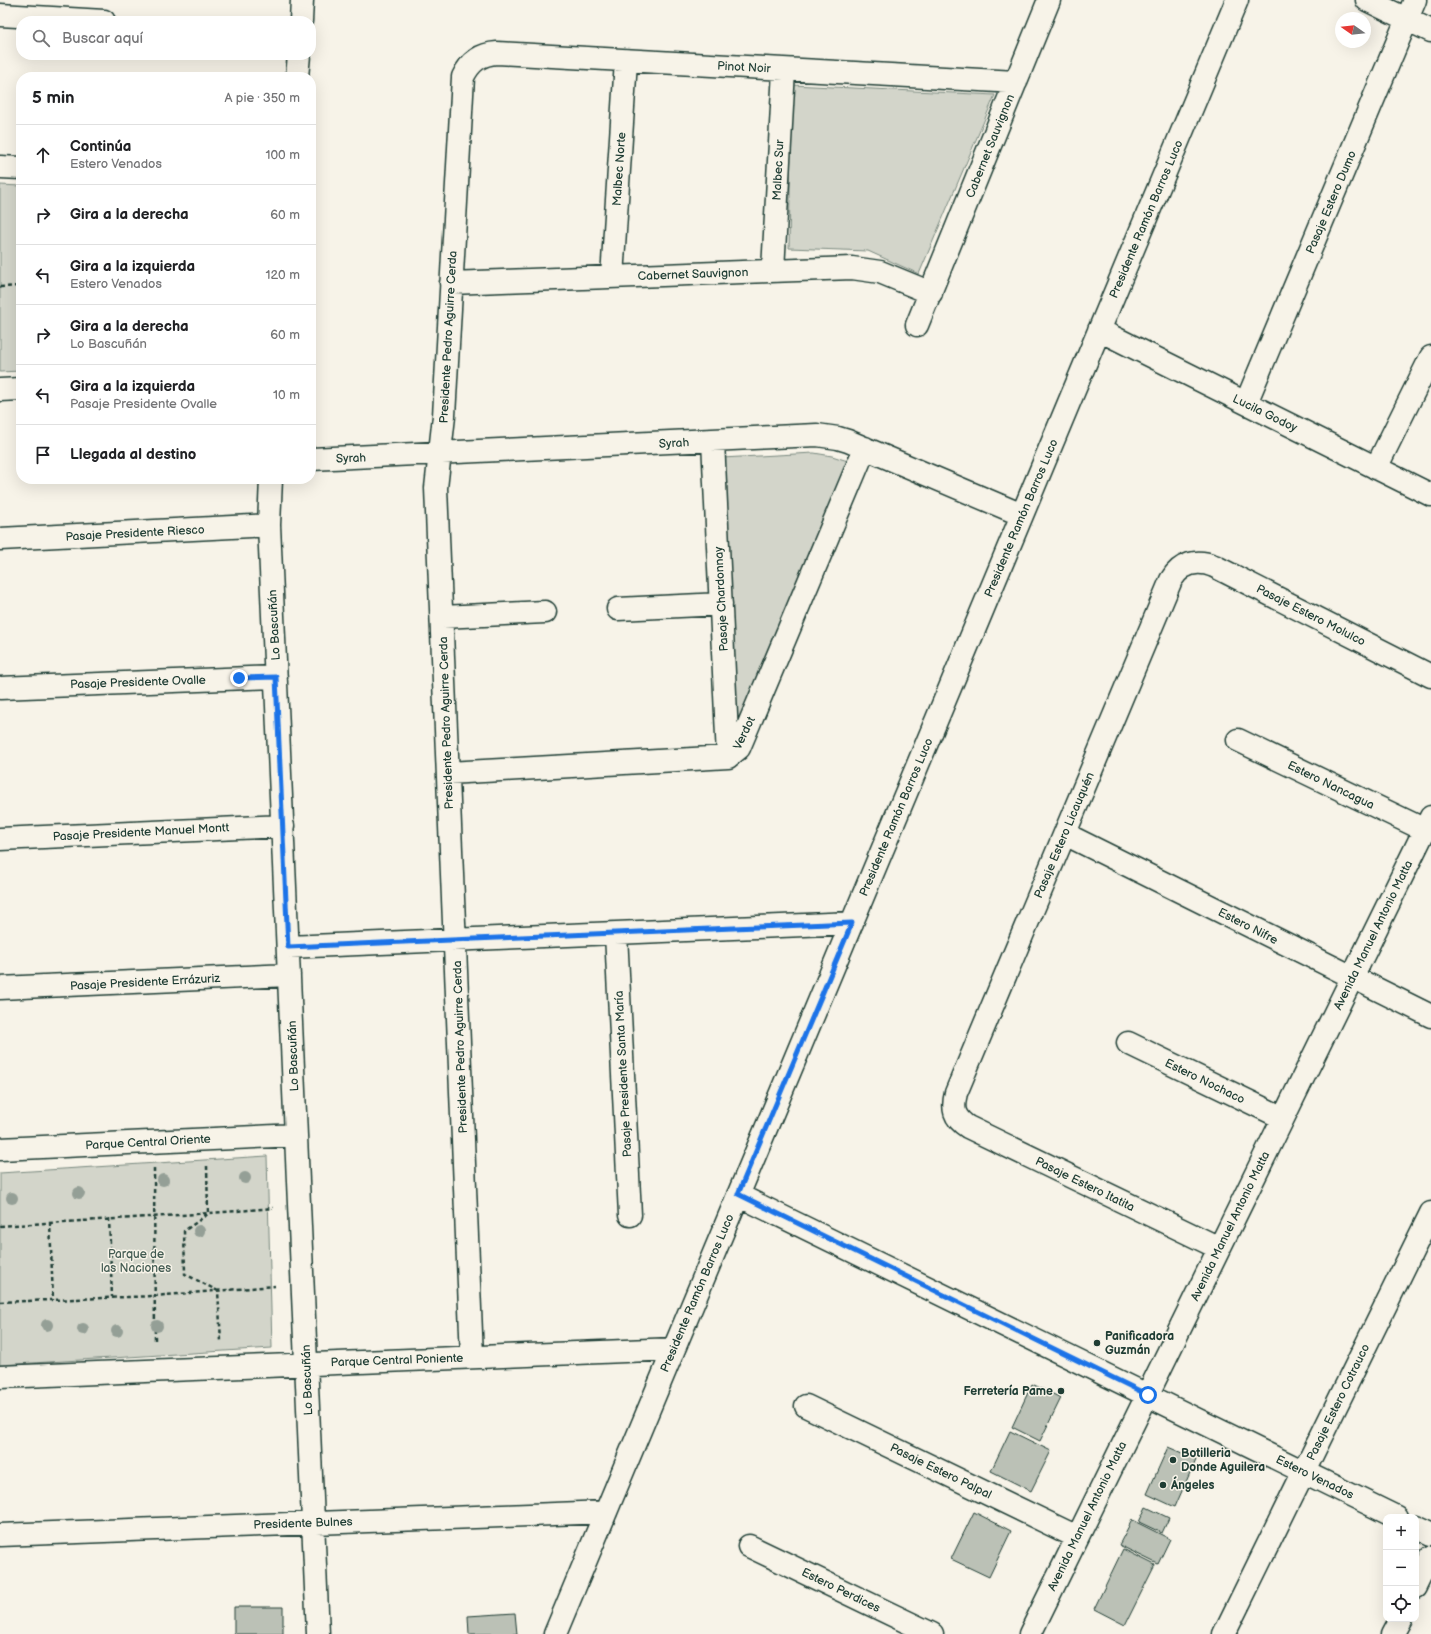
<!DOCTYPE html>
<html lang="es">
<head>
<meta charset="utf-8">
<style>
  body { margin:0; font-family:"Balsamiq Sans",sans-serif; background:#f2f2f2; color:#202124 }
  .controls { position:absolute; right:12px; bottom:12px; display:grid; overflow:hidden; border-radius:8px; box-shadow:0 4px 16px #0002 }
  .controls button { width:36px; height:36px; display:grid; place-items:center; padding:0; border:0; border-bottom:1px solid #e0e0e0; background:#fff; color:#202124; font:20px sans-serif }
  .compass { position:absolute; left:1335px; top:12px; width:36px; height:36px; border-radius:50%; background:#fff; box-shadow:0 4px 16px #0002; rotate:284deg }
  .stop { position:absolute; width:12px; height:12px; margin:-9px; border:3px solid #1a73e8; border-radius:50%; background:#fff }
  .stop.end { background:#1a73e8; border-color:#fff; box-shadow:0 1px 4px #0008 }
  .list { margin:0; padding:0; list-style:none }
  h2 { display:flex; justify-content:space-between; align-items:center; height:52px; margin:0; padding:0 16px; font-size:17px }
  h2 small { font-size:13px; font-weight:400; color:#757577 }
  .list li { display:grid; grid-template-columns:26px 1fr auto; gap:12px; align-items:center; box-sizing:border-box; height:60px; padding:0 16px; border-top:1px solid #e0e0e0 }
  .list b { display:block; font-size:15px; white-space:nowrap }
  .list p { margin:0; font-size:13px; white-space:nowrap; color:#757577 }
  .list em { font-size:13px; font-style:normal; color:#757577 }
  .icon { flex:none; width:22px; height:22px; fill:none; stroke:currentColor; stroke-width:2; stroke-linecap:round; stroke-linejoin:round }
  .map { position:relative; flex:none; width:1431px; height:1634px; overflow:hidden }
  .search { position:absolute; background:#fff; box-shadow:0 4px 16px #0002; left:16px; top:16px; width:300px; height:44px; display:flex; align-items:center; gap:10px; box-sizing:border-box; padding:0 14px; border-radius:16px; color:#757577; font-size:15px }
  .panel { position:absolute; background:#fff; box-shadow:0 4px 16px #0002; left:16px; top:72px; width:300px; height:412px; border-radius:16px }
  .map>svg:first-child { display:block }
  .green { fill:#d3d5ca; stroke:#79897f }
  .building { fill:#bbc1b6; stroke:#1f3d34 }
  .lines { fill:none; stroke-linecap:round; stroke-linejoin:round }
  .minor-casing { stroke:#1f3d34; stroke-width:25 }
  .path { stroke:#1f3d34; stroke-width:2.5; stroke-dasharray:4 3; stroke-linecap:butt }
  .minor { stroke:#f7f3e8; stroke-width:22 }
  .tree { fill:#949f96 }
  .route { stroke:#1a73e8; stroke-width:5 }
  .poi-dot { fill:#1f3d34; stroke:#f7f3e8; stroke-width:1.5 }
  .labels { text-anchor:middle; stroke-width:3; stroke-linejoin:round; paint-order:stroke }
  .street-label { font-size:12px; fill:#1f3d34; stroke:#f7f3e8 }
  .park-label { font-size:12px; fill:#435b52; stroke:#f7f3e8 }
  .poi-label { font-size:12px; font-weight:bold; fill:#1f3d34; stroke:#f7f3e8; text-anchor:start }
</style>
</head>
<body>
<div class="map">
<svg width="1431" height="1634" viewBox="0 0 1431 1634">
  <rect width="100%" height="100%" fill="#f7f3e8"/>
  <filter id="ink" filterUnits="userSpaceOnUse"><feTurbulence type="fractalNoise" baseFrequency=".025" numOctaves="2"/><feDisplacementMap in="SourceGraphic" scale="8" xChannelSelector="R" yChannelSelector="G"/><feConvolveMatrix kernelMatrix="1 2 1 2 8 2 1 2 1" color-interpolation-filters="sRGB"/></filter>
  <g filter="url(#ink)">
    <path class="green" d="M 792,85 L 995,95 L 919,274 L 868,251 L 789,248 Z
      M 0,185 L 21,186 L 21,371 L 0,372 Z
      M 814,453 L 832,456 L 851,462 L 736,728 L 722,458 Z
      M 267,1156 L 272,1348 L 0,1365 L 0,1173 Z"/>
    <path class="building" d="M 1032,1384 L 1061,1398 L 1040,1441 L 1012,1427 Z
      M 1010,1431 L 1051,1451 L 1031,1491 L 991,1471 Z
      M 1168,1447 L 1196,1459 L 1175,1507 L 1147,1494 Z
      M 1146,1507 L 1169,1518 L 1162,1533 L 1139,1522 Z
      M 974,1512 L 1011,1531 L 989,1577 L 951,1559 Z
      M 1132,1520 L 1170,1539 L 1158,1564 L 1119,1545 Z
      M 1123,1549 L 1155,1565 L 1125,1625 L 1094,1609 Z
      M 234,1607 L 283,1607 L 283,1634 L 234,1634 Z
      M 515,1613 L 517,1634 L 469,1634 L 468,1616 Z"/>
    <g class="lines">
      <g class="minor-casing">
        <path id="minor" d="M 1367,0 L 1431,31
          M 0,15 L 104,21
          M 301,21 L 302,0
          M 297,77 L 299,55
          M 0,167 L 21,168
          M 773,270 L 784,70
          M 612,277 L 626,61
          M 451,283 L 852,268 L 880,272 L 931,293
          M 917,325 L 1049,0
          M 1099,330 L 1431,495
          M 0,390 L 21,389
          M 1246,403 L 1415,0
          M 713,441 L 728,757
          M 311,459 L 817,435 L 838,438 L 848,441 L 1022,515
          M 1376,468 L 1431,357
          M 271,479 L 269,525 L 318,1634
          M 0,539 L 269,525
          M 618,609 L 721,604
          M 442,617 L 545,612
          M 0,688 L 276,677
          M 1238,740 L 1425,830
          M 448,773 L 728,757 L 739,748 L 865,448
          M 1065,834 L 1431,1016
          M 0,839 L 283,826
          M 616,934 L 630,1215
          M 288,947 L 852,923
          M 0,988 L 289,975
          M 1128,1043 L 1283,1118
          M 0,1149 L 296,1135
          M 738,1195 L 1396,1517
          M 1219,1248 L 968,1127 C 954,1118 952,1109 956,1093 L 1171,580 C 1181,563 1197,559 1214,566 L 1431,676
          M 472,1357 L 436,488 L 444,416 L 463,77 C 470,62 480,54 497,53 L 1016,82
          M 0,1377 L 674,1349
          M 806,1406 L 1077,1537
          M 1416,1527 L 1431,1534
          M 0,1535 L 606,1512
          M 749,1546 L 932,1634
          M 1416,1588 L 1431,1557
          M 555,1634 L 1237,0
          M 1030,1634 L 1431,817
          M 1224,1634 L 1431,1213
          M 1393,1634 L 1401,1619"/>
      </g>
      <path class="path" d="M 0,287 L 21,286
        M 207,1166 L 208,1214 L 184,1231 L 185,1274 L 218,1291 L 221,1341
        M 154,1168 L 155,1343
        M 109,1218 L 112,1297
        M 50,1222 L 53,1300
        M 0,1226 C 91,1220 182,1216 273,1208
        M 0,1302 L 154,1296 L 275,1286"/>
      <use href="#minor" class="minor"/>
    </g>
    <g class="tree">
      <circle cx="245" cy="1178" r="6"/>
      <circle cx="163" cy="1180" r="6"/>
      <circle cx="79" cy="1193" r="6"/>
      <circle cx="12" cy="1198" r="6"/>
      <circle cx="199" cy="1231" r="6"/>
      <circle cx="47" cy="1325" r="6"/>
      <circle cx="157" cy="1326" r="6"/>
      <circle cx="83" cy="1329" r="6"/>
      <circle cx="117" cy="1331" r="6"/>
    </g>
  </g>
  <g class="lines" filter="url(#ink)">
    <path class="route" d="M 239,678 L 276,677 L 288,947 L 852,923 L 738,1194 L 1148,1395"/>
  </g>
  <g class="poi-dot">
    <circle cx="1097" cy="1343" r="4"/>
    <circle cx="1061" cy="1391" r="4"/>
    <circle cx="1173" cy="1460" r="4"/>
    <circle cx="1163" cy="1485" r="4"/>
  </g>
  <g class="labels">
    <g class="street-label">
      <text transform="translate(744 67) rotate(3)" y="4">Pinot Noir</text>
      <text transform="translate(990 146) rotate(-68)" y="4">Cabernet Sauvignon</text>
      <text transform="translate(619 169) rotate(-86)" y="4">Malbec Norte</text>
      <text transform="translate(778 170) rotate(-87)" y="4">Malbec Sur</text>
      <text transform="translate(1331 202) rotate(-67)" y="4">Pasaje Estero Dumo</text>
      <text transform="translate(1146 219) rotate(-67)" y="4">Presidente Ramón Barros Luco</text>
      <text transform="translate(693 274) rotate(-2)" y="4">Cabernet Sauvignon</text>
      <text transform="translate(448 337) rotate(-87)" y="4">Presidente Pedro Aguirre Cerda</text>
      <text transform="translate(1265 413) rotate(26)" y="4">Lucila Godoy</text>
      <text transform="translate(674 443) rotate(-3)" y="4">Syrah</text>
      <text transform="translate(351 458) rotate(-2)" y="4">Syrah</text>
      <text transform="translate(1021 518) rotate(-67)" y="4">Presidente Ramón Barros Luco</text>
      <text transform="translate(135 533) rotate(-3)" y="4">Pasaje Presidente Riesco</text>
      <text transform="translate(721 599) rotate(-93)" y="4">Pasaje Chardonnay</text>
      <text transform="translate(1311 615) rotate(27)" y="4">Pasaje Estero Molulco</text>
      <text transform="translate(274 625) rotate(-93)" y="4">Lo Bascuñán</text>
      <text transform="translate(138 682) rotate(-2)" y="4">Pasaje Presidente Ovalle</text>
      <text transform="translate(446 723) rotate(-92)" y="4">Presidente Pedro Aguirre Cerda</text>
      <text transform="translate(744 733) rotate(-64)" y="4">Verdot</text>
      <text transform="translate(1331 785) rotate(26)" y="4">Estero Nancagua</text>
      <text transform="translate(896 817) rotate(-67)" y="4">Presidente Ramón Barros Luco</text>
      <text transform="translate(141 832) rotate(-3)" y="4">Pasaje Presidente Manuel Montt</text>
      <text transform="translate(1064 835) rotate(-67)" y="4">Pasaje Estero Licauquén</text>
      <text transform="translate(1248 926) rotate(27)" y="4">Estero Nifre</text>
      <text transform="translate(1373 935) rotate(-64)" y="4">Avenida Manuel Antonio Matta</text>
      <text transform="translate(145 982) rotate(-3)" y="4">Pasaje Presidente Errázuriz</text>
      <text transform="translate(460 1047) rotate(-92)" y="4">Presidente Pedro Aguirre Cerda</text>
      <text transform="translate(293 1056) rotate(-92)" y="4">Lo Bascuñán</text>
      <text transform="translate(623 1074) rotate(-93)" y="4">Pasaje Presidente Santa María</text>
      <text transform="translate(1205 1081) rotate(26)" y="4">Estero Nochaco</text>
      <text transform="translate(148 1142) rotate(-3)" y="4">Parque Central Oriente</text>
      <text transform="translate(1085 1184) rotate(26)" y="4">Pasaje Estero Itatita</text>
      <text transform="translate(1230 1226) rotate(-64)" y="4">Avenida Manuel Antonio Matta</text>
      <text transform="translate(697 1293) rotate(-67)" y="4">Presidente Ramón Barros Luco</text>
      <text transform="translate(397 1360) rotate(-2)" y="4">Parque Central Poniente</text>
      <text transform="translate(307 1380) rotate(-92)" y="4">Lo Bascuñán</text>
      <text transform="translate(1338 1402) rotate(-64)" y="4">Pasaje Estero Cotrauco</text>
      <text transform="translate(941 1471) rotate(26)" y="4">Pasaje Estero Palpal</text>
      <text transform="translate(1315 1477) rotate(26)" y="4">Estero Venados</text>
      <text transform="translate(1087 1516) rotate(-64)" y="4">Avenida Manuel Antonio Matta</text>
      <text transform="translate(303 1523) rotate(-2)" y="4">Presidente Bulnes</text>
      <text transform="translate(841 1590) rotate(26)" y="4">Estero Perdices</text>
    </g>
    <g class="park-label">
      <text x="136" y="1258">Parque de<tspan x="136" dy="14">las Naciones</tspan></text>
    </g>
    <g class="poi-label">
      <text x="1105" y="1340">Panificadora<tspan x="1105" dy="14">Guzmán</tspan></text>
      <text x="1053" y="1395" text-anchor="end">Ferretería Pame</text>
      <text x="1181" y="1457">Botilleria<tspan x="1181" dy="14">Donde Aguilera</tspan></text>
      <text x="1171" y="1489">Ángeles</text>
    </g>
  </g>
</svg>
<div class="controls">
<button>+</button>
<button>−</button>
<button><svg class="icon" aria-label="locate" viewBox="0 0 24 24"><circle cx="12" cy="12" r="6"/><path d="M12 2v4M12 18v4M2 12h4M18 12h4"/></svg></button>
</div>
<svg class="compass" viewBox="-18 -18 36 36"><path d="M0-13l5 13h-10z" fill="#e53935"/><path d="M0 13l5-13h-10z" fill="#757577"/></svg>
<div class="stop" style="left:1148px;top:1395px"></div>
<div class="stop end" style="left:239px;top:678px"></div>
<div class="search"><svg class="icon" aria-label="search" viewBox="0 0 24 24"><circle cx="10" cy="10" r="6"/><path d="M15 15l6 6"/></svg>Buscar aquí</div>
<section class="panel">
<h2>5 min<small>A pie · 350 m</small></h2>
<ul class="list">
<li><svg class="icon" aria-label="ahead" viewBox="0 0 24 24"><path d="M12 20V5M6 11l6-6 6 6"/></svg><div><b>Continúa</b><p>Estero Venados</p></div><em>100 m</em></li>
<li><svg class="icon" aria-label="right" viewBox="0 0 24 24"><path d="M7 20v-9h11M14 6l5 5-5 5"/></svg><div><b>Gira a la derecha</b></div><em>60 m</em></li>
<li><svg class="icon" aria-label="left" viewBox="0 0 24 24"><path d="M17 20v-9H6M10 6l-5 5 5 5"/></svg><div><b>Gira a la izquierda</b><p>Estero Venados</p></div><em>120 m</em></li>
<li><svg class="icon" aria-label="right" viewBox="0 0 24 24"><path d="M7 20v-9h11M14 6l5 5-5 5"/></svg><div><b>Gira a la derecha</b><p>Lo Bascuñán</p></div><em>60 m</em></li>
<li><svg class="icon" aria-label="left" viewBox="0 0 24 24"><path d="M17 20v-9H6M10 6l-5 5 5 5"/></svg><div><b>Gira a la izquierda</b><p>Pasaje Presidente Ovalle</p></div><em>10 m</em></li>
<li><svg class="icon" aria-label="arrive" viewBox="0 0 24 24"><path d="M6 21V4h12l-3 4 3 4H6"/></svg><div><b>Llegada al destino</b></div></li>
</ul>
</section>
</div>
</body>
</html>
